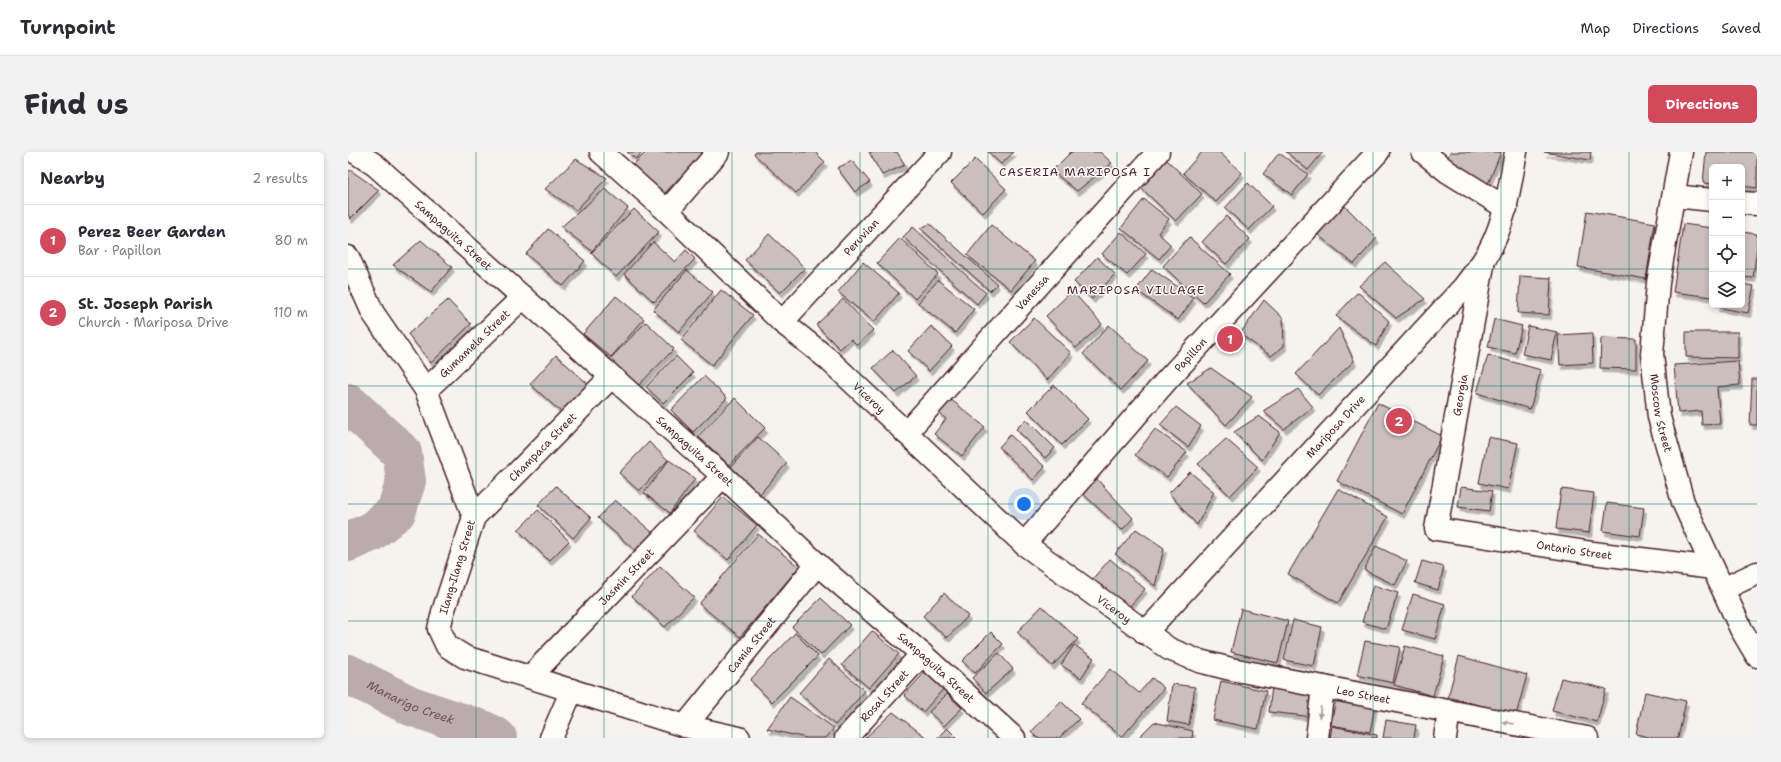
<!DOCTYPE html>
<html lang="en">
<head>
<meta charset="utf-8">
<style>
  body { margin:0; font-family:"Shantell Sans",sans-serif; background:#f2f2f3; color:#2b2b33 }
  .controls { position:absolute; right:12px; top:12px; display:grid; overflow:hidden; border-radius:6px; box-shadow:0 2px 6px #0003 }
  .controls button { width:36px; height:36px; display:grid; place-items:center; padding:0; border:0; border-bottom:1px solid #e1e1e2; background:#fff; color:#2b2b33; font:20px sans-serif }
  .you { position:absolute; left:676px; top:352px; width:14px; height:14px; margin:-10px; border:3px solid #fff; border-radius:50%; background:#1a73e8; box-shadow:0 0 0 6px #1a73e833 }
  .badge { display:grid; place-items:center; width:26px; height:26px; border-radius:50%; background:#d1495b; color:#fff; font-size:13px; font-weight:700 }
  .pin { position:absolute; translate:-50% -50%; border:2px solid #fff; box-shadow:0 1px 4px #0006 }
  .list { margin:0; padding:0; list-style:none }
  h2 { display:flex; justify-content:space-between; align-items:center; height:52px; margin:0; padding:0 16px; font-size:17px }
  h2 small { font-size:13px; font-weight:400; color:#7c7c81 }
  .list li { display:grid; grid-template-columns:26px 1fr auto; gap:12px; align-items:center; box-sizing:border-box; height:72px; padding:0 16px; border-top:1px solid #e1e1e2 }
  .list b { display:block; font-size:15px; white-space:nowrap }
  .list p { margin:0; font-size:13px; white-space:nowrap; color:#7c7c81 }
  .list em { font-size:13px; font-style:normal; color:#7c7c81 }
  .icon { flex:none; width:22px; height:22px; fill:none; stroke:currentColor; stroke-width:2; stroke-linecap:round; stroke-linejoin:round }
  .map { position:relative; flex:none; width:1409px; height:586px; overflow:hidden; border-radius:6px }
  header { display:flex; align-items:center; gap:24px; box-sizing:border-box; height:56px; padding:0 20px; background:#fff; border-bottom:1px solid #e1e1e2 }
  header strong { font-size:19px }
  nav { display:flex; gap:22px; margin-inline-start:auto; font-size:14px }
  .intro { display:flex; align-items:center; justify-content:space-between; box-sizing:border-box; height:96px; padding:0 24px }
  h1 { margin:0; font-size:28px }
  .button { padding:10px 18px; border-radius:6px; background:#d1495b; color:#fff; font-size:14px; font-weight:700 }
  main { display:flex; gap:24px; padding:0 24px }
  aside { flex:1; background:#fff; border-radius:6px; box-shadow:0 2px 6px #0003 }
  .map>svg:first-child { display:block }
  .lines { fill:none; stroke-linecap:round; stroke-linejoin:round }
  .river { stroke:#bbabac; stroke-width:40 }
  .building { fill:#cbbfbe; stroke:#4a1f2b; filter:url(#shadow) }
  .minor-casing { stroke:#4a1f2b; stroke-width:25 }
  .minor { stroke:#fdfcf7; stroke-width:22 }
  .oneway { fill:#ac999b }
  .grid { fill:none; stroke:#0f766e; stroke-width:1; stroke-opacity:0.55 }
  .labels { text-anchor:middle; stroke-width:3; stroke-linejoin:round; paint-order:stroke }
  .street-label { font-size:11px; fill:#4a1f2b; stroke:#fdfcf7 }
  .neighbourhood-label { font-size:12px; letter-spacing:1px; fill:#4a1f2b; stroke:#fdfcf7 }
  .water-label { font-size:12px; font-style:italic; fill:#725058; stroke:#fdfcf7 }
</style>
</head>
<body>
<header>
<strong>Turnpoint</strong>
<nav><a>Map</a><a>Directions</a><a>Saved</a></nav>
</header>
<div class="intro"><h1>Find us</h1><a class="button">Directions</a></div>
<main>
<aside>
<h2>Nearby<small>2 results</small></h2>
<ul class="list">
<li><span class="badge">1</span><div><b>Perez Beer Garden</b><p>Bar · Papillon</p></div><em>80 m</em></li>
<li><span class="badge">2</span><div><b>St. Joseph Parish</b><p>Church · Mariposa Drive</p></div><em>110 m</em></li>
</ul>
</aside>
<div class="map">
<svg width="1409" height="586" viewBox="0 0 1409 586">
  <defs>
    <filter id="shadow"><feDropShadow dx="2.5" dy="4.5" stdDeviation="0" flood-color="#0004"/></filter>
  </defs>
  <rect width="100%" height="100%" fill="#f6f3ef"/>
  <filter id="ink" filterUnits="userSpaceOnUse"><feTurbulence type="fractalNoise" baseFrequency=".025" numOctaves="2"/><feDisplacementMap in="SourceGraphic" scale="8" xChannelSelector="R" yChannelSelector="G"/><feConvolveMatrix kernelMatrix="1 2 1 2 8 2 1 2 1" color-interpolation-filters="sRGB"/></filter>
  <g filter="url(#ink)">
    <g class="lines">
      <g class="river">
        <path d="M 0,251 L 54,301 L 58,329 L 48,360 L 23,380 L 0,390"/>
        <path id="s1" d="M 0,522 L 63,554 L 134,578 L 149,586"/>
      </g>
    </g>
    <path class="building" d="M 279,0 L 294,0 L 288,7 Z
      M 298,0 L 356,0 L 316,42 L 285,13 Z
      M 408,0 L 467,0 L 477,10 L 448,41 L 406,2 Z
      M 521,0 L 549,0 L 557,13 L 534,23 Z
      M 640,0 L 666,0 L 653,12 Z
      M 723,0 L 752,0 L 764,11 L 729,39 L 704,19 Z
      M 854,0 L 871,0 L 894,21 L 868,50 L 835,21 Z
      M 938,0 L 975,0 L 960,18 Z
      M 1102,0 L 1153,0 L 1140,32 L 1097,11 Z
      M 1196,0 L 1243,0 L 1242,8 Z
      M 1358,0 L 1409,0 L 1409,36 L 1394,34 L 1394,15 L 1364,15 L 1364,32 L 1355,31 Z
      M 931,1 L 960,22 L 944,43 L 915,22 Z
      M 228,7 L 259,26 L 228,58 L 197,37 Z
      M 627,7 L 658,37 L 635,61 L 603,31 Z
      M 819,8 L 854,42 L 828,69 L 792,35 Z
      M 504,9 L 522,30 L 507,40 L 489,16 Z
      M 2,18 L 31,38 L 2,67 L 0,62 L 0,21 Z
      M 900,31 L 924,54 L 901,78 L 877,56 Z
      M 257,37 L 280,56 L 244,99 L 213,75 Z
      M 796,47 L 821,67 L 810,81 L 823,93 L 811,107 L 773,76 Z
      M 995,52 L 1029,86 L 1006,112 L 970,83 Z
      M 286,57 L 311,80 L 268,125 L 243,101 Z
      M 1239,59 L 1307,71 L 1298,127 L 1230,115 Z
      M 878,64 L 902,87 L 878,112 L 854,90 Z
      M 582,72 L 649,132 L 642,139 L 572,76 Z
      M 1335,72 L 1364,76 L 1364,145 L 1325,140 Z
      M 643,73 L 687,109 L 663,138 L 619,103 Z
      M 565,75 L 638,141 L 629,152 L 555,85 Z
      M 200,77 L 237,109 L 215,134 L 178,102 Z
      M 773,80 L 798,102 L 779,123 L 754,102 Z
      M 1394,80 L 1409,82 L 1409,95 L 1405,126 L 1394,125 Z
      M 421,82 L 457,116 L 432,141 L 397,108 Z
      M 841,85 L 882,122 L 855,151 L 815,114 Z
      M 552,86 L 590,122 L 567,147 L 529,111 Z
      M 73,88 L 104,115 L 83,140 L 45,113 Z
      M 305,90 L 327,110 L 338,98 L 347,107 L 306,150 L 276,122 Z
      M 749,105 L 767,122 L 744,147 L 726,130 Z
      M 515,110 L 551,141 L 526,170 L 490,140 Z
      M 1037,110 L 1077,147 L 1048,166 L 1011,134 Z
      M 804,117 L 846,146 L 830,168 L 788,138 Z
      M 339,118 L 365,140 L 331,180 L 305,158 Z
      M 1172,124 L 1203,126 L 1201,163 L 1170,161 Z
      M 590,128 L 626,157 L 607,181 L 570,151 Z
      M 1394,132 L 1406,134 L 1400,161 L 1368,155 L 1369,153 L 1394,153 Z
      M 373,138 L 405,163 L 364,213 L 333,188 Z
      M 724,139 L 754,172 L 728,196 L 698,164 Z
      M 1009,141 L 1012,142 L 1041,169 L 1028,194 L 988,164 Z
      M 268,144 L 296,167 L 263,205 L 235,182 Z
      M 495,147 L 525,178 L 509,193 L 503,187 L 492,197 L 468,173 Z
      M 100,148 L 123,172 L 83,211 L 60,182 Z
      M 916,148 L 935,166 L 936,194 L 923,204 L 892,182 Z
      M 686,166 L 723,201 L 699,228 L 662,190 Z
      M 1146,167 L 1174,174 L 1167,201 L 1140,195 Z
      M 298,170 L 326,197 L 284,240 L 256,213 Z
      M 761,173 L 800,209 L 773,238 L 735,202 Z
      M 583,174 L 604,194 L 581,219 L 560,199 Z
      M 1180,174 L 1209,180 L 1203,208 L 1174,202 Z
      M 991,176 L 1006,209 L 970,243 L 948,222 Z
      M 1338,180 L 1390,180 L 1390,206 L 1338,205 Z
      M 1244,181 L 1245,211 L 1212,213 L 1210,183 Z
      M 1253,186 L 1288,187 L 1288,217 L 1252,216 Z
      M 545,198 L 568,224 L 548,241 L 525,216 Z
      M 208,203 L 240,232 L 214,261 L 182,232 Z
      M 1140,203 L 1193,218 L 1182,257 L 1129,241 Z
      M 328,204 L 345,221 L 315,251 L 298,235 Z
      M 1390,209 L 1392,233 L 1369,235 L 1372,272 L 1354,273 L 1353,259 L 1330,261 L 1326,213 Z
      M 863,216 L 904,245 L 878,273 L 839,231 Z
      M 356,224 L 379,246 L 345,280 L 323,258 Z
      M 1404,227 L 1409,227 L 1409,273 L 1402,273 Z
      M 706,233 L 740,267 L 714,293 L 680,259 Z
      M 950,237 L 965,255 L 936,277 L 915,259 Z
      M 387,246 L 417,276 L 381,313 L 350,284 Z
      M 601,246 L 637,275 L 614,304 L 586,282 L 598,267 L 590,260 Z
      M 1030,251 L 1094,284 L 1054,362 L 989,329 Z
      M 828,255 L 853,274 L 840,295 L 812,273 Z
      M 911,264 L 932,280 L 914,308 L 886,280 Z
      M 678,267 L 707,296 L 697,306 L 668,277 Z
      M 807,277 L 839,300 L 819,325 L 787,303 Z
      M 662,283 L 697,315 L 685,328 L 651,295 Z
      M 410,285 L 439,311 L 410,344 L 380,318 Z
      M 1140,285 L 1170,291 L 1160,337 L 1131,331 Z
      M 878,287 L 910,315 L 882,344 L 850,312 Z
      M 301,290 L 320,308 L 291,339 L 271,321 Z
      M 321,308 L 347,327 L 322,361 L 296,341 Z
      M 842,320 L 866,340 L 849,373 L 821,341 Z
      M 747,325 L 785,366 L 774,378 L 734,341 Z
      M 208,334 L 243,366 L 225,386 L 190,353 Z
      M 1113,335 L 1144,339 L 1141,359 L 1110,355 Z
      M 990,337 L 1040,365 L 990,451 L 940,422 Z
      M 1213,337 L 1246,341 L 1241,381 L 1208,377 Z
      M 375,345 L 409,373 L 380,408 L 346,379 Z
      M 267,348 L 305,381 L 289,400 L 250,366 Z
      M 1259,351 L 1296,356 L 1292,384 L 1255,379 Z
      M 190,358 L 221,389 L 201,409 L 170,378 Z
      M 788,377 L 816,396 L 807,434 L 767,402 Z
      M 410,382 L 451,415 L 392,485 L 351,452 Z
      M 1028,394 L 1059,409 L 1047,433 L 1016,418 Z
      M 762,407 L 797,437 L 774,463 L 740,432 Z
      M 1074,409 L 1096,415 L 1090,438 L 1067,431 Z
      M 312,414 L 346,445 L 317,475 L 284,444 Z
      M 1025,433 L 1050,441 L 1038,477 L 1014,470 Z
      M 596,441 L 620,464 L 599,486 L 575,464 Z
      M 1065,442 L 1097,452 L 1087,487 L 1054,478 Z
      M 473,446 L 502,473 L 473,503 L 444,475 Z
      M 694,454 L 730,487 L 704,514 L 669,480 Z
      M 893,457 L 940,469 L 930,511 L 883,500 Z
      M 945,468 L 974,475 L 966,514 L 936,508 Z
      M 524,479 L 551,502 L 521,536 L 494,513 Z
      M 643,480 L 655,492 L 627,521 L 614,509 Z
      M 447,481 L 470,504 L 424,550 L 402,528 Z
      M 1017,489 L 1052,495 L 1045,531 L 1009,523 Z
      M 726,493 L 746,506 L 733,526 L 713,513 Z
      M 1057,494 L 1096,504 L 1085,544 L 1046,533 Z
      M 651,501 L 665,517 L 638,541 L 624,526 Z
      M 1111,504 L 1179,523 L 1168,563 L 1100,545 Z
      M 481,507 L 517,539 L 487,573 L 451,541 Z
      M 762,517 L 791,541 L 804,526 L 816,536 L 774,585 L 733,551 Z
      M 578,519 L 597,535 L 575,560 L 556,543 Z
      M 1213,526 L 1258,537 L 1249,570 L 1204,559 Z
      M 873,529 L 918,539 L 910,577 L 865,568 Z
      M 824,532 L 847,535 L 841,573 L 819,569 Z
      M 924,534 L 969,539 L 966,565 L 921,560 Z
      M 1297,540 L 1338,549 L 1330,586 L 1305,586 L 1288,582 Z
      M 599,542 L 614,556 L 596,574 L 581,560 Z
      M 442,545 L 486,576 L 478,586 L 458,586 L 419,577 Z
      M 988,546 L 1027,553 L 1022,580 L 983,573 Z
      M 713,549 L 731,567 L 711,586 L 689,586 L 683,580 Z
      M 545,560 L 579,586 L 517,586 Z
      M 1038,568 L 1068,573 L 1066,586 L 1035,586 Z
      M 806,570 L 845,579 L 844,586 L 790,586 Z
      M 984,574 L 1029,583 L 1029,586 L 982,586 Z
      M 599,576 L 609,586 L 589,586 Z"/>
    <g class="lines">
      <g class="minor-casing">
        <g id="minor">
          <path id="s2" d="M 7,0 L 27,13 L 375,324 L 469,412 L 574,502 L 666,586"/>
          <path id="s3" d="M 253,0 L 319,59 L 434,170 L 480,207 L 676,392 L 821,497 L 851,509 L 883,517 L 1239,586"/>
          <path d="M 1075,0 L 1100,20 L 1158,56"/>
          <path id="s4" d="M 1333,0 L 1310,131 L 1304,202 L 1311,265 L 1335,350 L 1393,477 L 1409,504"/>
          <path d="M 1326,44 L 1364,48"/>
          <path d="M 1394,51 L 1409,52"/>
          <path d="M 319,59 L 370,0"/>
          <path d="M 0,105 L 25,161 L 78,238 L 126,365 L 95,460 L 91,477 L 99,494 L 117,505 L 337,574 L 391,586"/>
          <path id="s5" d="M 1135,113 L 1088,377 L 1245,401 L 1365,416"/>
          <path id="s6" d="M 434,170 L 592,0"/>
          <path id="s7" d="M 78,238 L 175,145"/>
          <path id="s8" d="M 558,281 L 810,0"/>
          <path id="s9" d="M 126,365 L 263,225"/>
          <path id="s10" d="M 676,392 L 819,228 L 1030,0"/>
          <path d="M 1375,437 L 1409,421"/>
          <path id="s11" d="M 797,481 L 1115,136 C 1122,127 1129,118 1135,109 C 1157,76 1161,37 1168,0"/>
          <path id="s12" d="M 182,525 L 375,324"/>
          <path id="s13" d="M 337,574 L 469,412"/>
          <path d="M 203,586 L 224,538"/>
          <path id="s14" d="M 498,586 L 574,502"/>
          <path d="M 969,586 L 975,535"/>
          <path d="M 1097,586 L 1101,559"/>
        </g>
      </g>
      <use href="#minor" class="minor"/>
    </g>
    <defs><path id="oneway-solid" d="M-6-.8H1V-3.2L6.5 0L1 3.2V.8H-6Z"/></defs>
    <g class="oneway">
      <use href="#oneway-solid" transform="translate(972 560) rotate(98)"/>
      <use href="#oneway-solid" transform="translate(1160 571) rotate(-169)"/>
    </g>
  </g>
  <path class="grid" d="M 128,0 L 128,586M 256,0 L 256,586M 384,0 L 384,586M 512,0 L 512,586M 640,0 L 640,586M 769,0 L 769,586M 897,0 L 897,586M 1025,0 L 1025,586M 1153,0 L 1153,586M 1281,0 L 1281,586M 0,117 L 1364,117M 1394,117 L 1409,117M 0,234 L 1409,234M 0,352 L 1409,352M 0,469 L 1409,469"/>
  <g class="labels">
    <g class="street-label">
      <text dy="4" stroke="none"><textPath href="#s2" startOffset="129">Sampaguita Street</textPath></text>
      <text dy="4" stroke="none"><textPath href="#s6" startOffset="116">Peruvian</textPath></text>
      <text dy="4" stroke="none"><textPath href="#s8" startOffset="189">Vanessa</textPath></text>
      <text dy="4" stroke="none"><textPath href="#s7" startOffset="67">Gumamela Street</textPath></text>
      <text dy="4" stroke="none"><textPath href="#s10" startOffset="252">Papillon</textPath></text>
      <text transform="translate(1112 243) rotate(-80)" y="4">Georgia</text>
      <text dy="4" stroke="none"><textPath href="#s3" startOffset="364">Viceroy</textPath></text>
      <text dy="4" stroke="none"><textPath href="#s4" startOffset="264">Moscow Street</textPath></text>
      <text dy="4" stroke="none"><textPath href="#s11" startOffset="281">Mariposa Drive</textPath></text>
      <text dy="4" stroke="none"><textPath href="#s9" startOffset="98">Champaca Street</textPath></text>
      <text dy="4" stroke="none"><textPath href="#s2" startOffset="453">Sampaguita Street</textPath></text>
      <text dy="4" stroke="none"><textPath href="#s5" startOffset="408">Ontario Street</textPath></text>
      <text transform="translate(109 415) rotate(-73)" y="4">Ilang-Ilang Street</text>
      <text dy="4" stroke="none"><textPath href="#s12" startOffset="139">Jasmin Street</textPath></text>
      <text dy="4" stroke="none"><textPath href="#s3" startOffset="688">Viceroy</textPath></text>
      <text dy="4" stroke="none"><textPath href="#s13" startOffset="105">Camia Street</textPath></text>
      <text dy="4" stroke="none"><textPath href="#s2" startOffset="777">Sampaguita Street</textPath></text>
      <text dy="4" stroke="none"><textPath href="#s3" startOffset="956">Leo Street</textPath></text>
      <text dy="4" stroke="none"><textPath href="#s14" startOffset="57">Rosal Street</textPath></text>
    </g>
    <g class="neighbourhood-label">
      <text x="727" y="24">CASERIA MARIPOSA I</text>
      <text x="788" y="142">MARIPOSA VILLAGE</text>
    </g>
    <g class="water-label">
      <text dy="4" stroke="none"><textPath href="#s1" startOffset="69">Manarigo Creek</textPath></text>
    </g>
  </g>
</svg>
<div class="controls">
<button>+</button>
<button>−</button>
<button><svg class="icon" aria-label="locate" viewBox="0 0 24 24"><circle cx="12" cy="12" r="6"/><path d="M12 2v4M12 18v4M2 12h4M18 12h4"/></svg></button>
<button><svg class="icon" aria-label="layers" viewBox="0 0 24 24"><path d="M12 4l9 5-9 5-9-5zM3 14l9 5 9-5"/></svg></button>
</div>
<div class="you"></div>
<div class="pin badge" style="left:882px;top:187px">1</div>
<div class="pin badge" style="left:1051px;top:269px">2</div>
</div>
</main>
</body>
</html>
